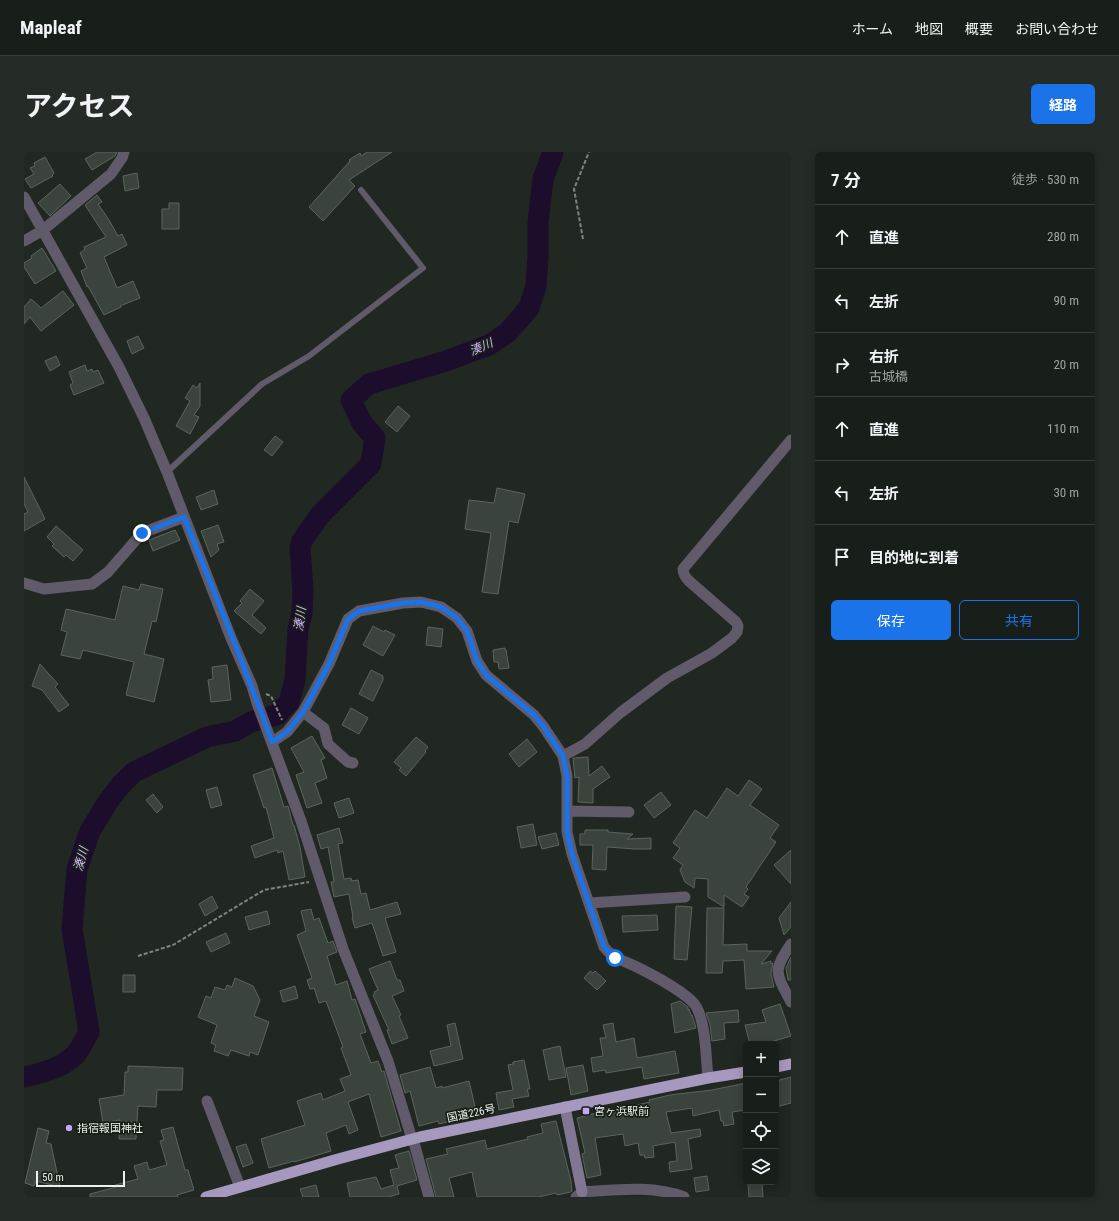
<!DOCTYPE html>
<html lang="ja">
<head>
<meta charset="utf-8">
<style>
  body { margin:0; font-family:"Roboto Condensed","Noto Sans JP",sans-serif; background:#252b26; color:#f1f3f6 }
  .controls { position:absolute; right:12px; bottom:12px; display:grid; overflow:hidden; border-radius:6px; box-shadow:0 2px 10px #0003 }
  .controls button { width:36px; height:36px; display:grid; place-items:center; padding:0; border:0; border-bottom:1px solid #363c38; background:#181e19; color:#f1f3f6; font:20px sans-serif }
  .scale { position:absolute; left:12px; bottom:10px; width:89px; box-sizing:border-box; padding-left:4px; border:2px solid #ecf1ec; border-top:0; font-size:11px; line-height:14px; white-space:nowrap; color:#ecf1ec; -webkit-text-stroke:3px #171f17; paint-order:stroke }
  .stop { position:absolute; width:12px; height:12px; margin:-9px; border:3px solid #1a73e8; border-radius:50%; background:#fff }
  .stop.end { background:#1a73e8; border-color:#fff; box-shadow:0 1px 4px #0008 }
  .list { margin:0; padding:0; list-style:none }
  h2 { display:flex; justify-content:space-between; align-items:center; height:52px; margin:0; padding:0 16px; font-size:17px }
  h2 small { font-size:13px; font-weight:400; color:#9fa2a2 }
  .list li { display:grid; grid-template-columns:26px 1fr auto; gap:12px; align-items:center; box-sizing:border-box; height:64px; padding:0 16px; border-top:1px solid #363c38 }
  .list b { display:block; font-size:15px; white-space:nowrap }
  .list p { margin:0; font-size:13px; white-space:nowrap; color:#9fa2a2 }
  .list em { font-size:13px; font-style:normal; color:#9fa2a2 }
  .actions { display:flex; gap:8px; padding:12px 16px }
  .actions a { flex:1; padding:9px 0; border:1px solid #1a73e8; border-radius:6px; text-align:center; font-size:14px; color:#1a73e8 }
  .actions .main { background:#1a73e8; color:#fff }
  .icon { flex:none; width:22px; height:22px; fill:none; stroke:currentColor; stroke-width:2; stroke-linecap:round; stroke-linejoin:round }
  .map { position:relative; flex:none; width:767px; height:1045px; overflow:hidden; border-radius:6px }
  header { display:flex; align-items:center; gap:24px; box-sizing:border-box; height:56px; padding:0 20px; background:#181e19; border-bottom:1px solid #363c38 }
  header strong { font-size:19px }
  nav { display:flex; gap:22px; margin-inline-start:auto; font-size:14px }
  .intro { display:flex; align-items:center; justify-content:space-between; box-sizing:border-box; height:96px; padding:0 24px }
  h1 { margin:0; font-size:28px }
  .button { padding:10px 18px; border-radius:6px; background:#1a73e8; color:#fff; font-size:14px; font-weight:700 }
  main { display:flex; gap:24px; padding:0 24px }
  aside { flex:1; background:#181e19; border-radius:6px; box-shadow:0 2px 10px #0003 }
  .map>svg:first-child { display:block }
  .lines { fill:none; stroke-linecap:round; stroke-linejoin:round }
  .river { stroke:#1c0d2d; stroke-width:21 }
  .building { fill:#3b443c; stroke:#5c655d }
  .path { stroke:#7f867f; stroke-width:2; stroke-dasharray:4 2; stroke-linecap:butt }
  .service { stroke:#605a6b; stroke-width:6 }
  .minor { stroke:#605a6b; stroke-width:11 }
  .secondary { stroke:#817793; stroke-width:11 }
  .trunk { stroke:#a698bf; stroke-width:11 }
  .route { stroke:#1a73e8; stroke-width:5 }
  .poi-dot { fill:#c4a7f1; stroke:#171f17; stroke-width:1.5 }
  .labels { text-anchor:middle; stroke-width:3.5; stroke-linejoin:round; paint-order:stroke }
  .poi-label { font-size:11px; fill:#ecf1ec; stroke:#171f17; text-anchor:start }
  .street-label { font-size:11px; fill:#ecf1ec; stroke:#171f17 }
  .water-label { font-size:12px; font-style:italic; fill:#cfb6f7; stroke:#171f17 }
</style>
</head>
<body>
<header>
<strong>Mapleaf</strong>
<nav><a>ホーム</a><a>地図</a><a>概要</a><a>お問い合わせ</a></nav>
</header>
<div class="intro"><h1>アクセス</h1><a class="button">経路</a></div>
<main>
<div class="map">
<svg width="767" height="1045" viewBox="0 0 767 1045">
  <rect width="100%" height="100%" fill="#202821"/>
  <g class="lines">
    <path class="river" d="M 0,925 C 18,921 39,916 52,902 C 57,896 61,887 65,880 L 48,777 L 53,717 L 66,679 L 85,648 L 97,633 L 110,620 L 183,585 L 211,579 L 229,569 L 253,563 L 265,550 L 271,528 L 274,477 L 278,461 L 279,439 L 276,396 L 278,389 L 296,363 L 347,312 L 351,286 L 338,271 L 327,248 L 345,232 L 422,209 L 465,193 L 483,181 L 505,156 L 512,134 L 514,104 L 514,71 L 519,27 L 529,0"/>
  </g>
  <path class="building" d="M 73,0 L 93,0 L 91,4 L 68,18 L 61,7 Z
    M 343,0 L 368,0 L 325,28 L 331,34 L 299,69 L 285,55 L 326,9 L 325,8 L 336,1 L 337,4 Z
    M 21,5 L 30,21 L 28,23 L 29,24 L 7,36 L 1,27 L 10,22 L 6,16 L 11,14 L 10,11 Z
    M 113,21 L 115,36 L 101,39 L 99,24 Z
    M 36,32 L 47,44 L 26,64 L 14,51 Z
    M 73,43 L 78,50 L 74,52 L 85,68 L 94,84 L 98,82 L 103,93 L 80,105 L 93,136 L 109,129 L 116,146 L 96,154 L 97,155 L 80,163 L 64,134 L 63,135 L 57,119 L 63,116 L 56,101 L 61,97 L 60,95 L 82,85 L 61,53 Z
    M 145,51 L 155,51 L 155,77 L 138,77 L 138,57 L 145,57 Z
    M 18,96 L 32,119 L 11,132 L 0,115 L 0,111 L 8,106 L 7,104 Z
    M 39,139 L 50,153 L 17,179 L 6,165 L 0,172 L 0,155 L 7,147 L 17,156 Z
    M 114,184 L 120,196 L 108,202 L 103,189 Z
    M 32,204 L 36,213 L 26,219 L 21,209 Z
    M 61,213 L 63,219 L 68,217 L 69,220 L 74,218 L 80,231 L 50,243 L 46,233 L 49,231 L 45,220 Z
    M 176,231 L 176,254 L 170,263 L 175,265 L 166,282 L 152,274 L 166,249 L 161,246 L 169,233 L 173,236 Z
    M 374,254 L 386,264 L 373,280 L 361,270 Z
    M 251,284 L 259,290 L 248,304 L 240,298 Z
    M 0,325 L 21,367 L 0,379 L 0,362 L 4,360 L 0,352 Z
    M 473,336 L 501,342 L 494,371 L 485,369 L 474,442 L 458,440 L 467,381 L 441,377 L 445,348 L 470,351 Z
    M 190,338 L 194,352 L 177,358 L 172,345 Z
    M 194,373 L 200,390 L 193,392 L 195,398 L 187,405 L 177,379 Z
    M 32,374 L 59,398 L 49,409 L 42,403 L 40,405 L 28,394 L 30,392 L 23,385 Z
    M 151,378 L 156,388 L 129,399 L 125,388 Z
    M 117,432 L 139,437 L 132,470 L 128,469 L 120,502 L 140,507 L 130,550 L 102,543 L 110,510 L 59,498 L 56,507 L 37,503 L 43,480 L 37,478 L 42,457 L 91,468 L 99,434 L 115,438 Z
    M 226,437 L 240,449 L 228,463 L 242,476 L 237,482 L 210,459 L 218,451 L 216,449 Z
    M 349,474 L 360,480 L 361,478 L 371,483 L 359,504 L 339,493 Z
    M 404,475 L 419,477 L 417,495 L 402,493 Z
    M 481,496 L 481,498 L 482,498 L 485,516 L 475,517 L 474,510 L 470,510 L 469,498 Z
    M 16,512 L 34,532 L 31,535 L 45,553 L 35,560 L 18,538 L 8,534 Z
    M 203,513 L 207,548 L 187,550 L 184,528 L 189,527 L 188,515 Z
    M 347,518 L 359,524 L 359,528 L 349,549 L 335,542 Z
    M 327,556 L 344,566 L 335,582 L 318,573 Z
    M 288,584 L 301,606 L 297,608 L 303,626 L 291,631 L 298,651 L 283,656 L 272,623 L 280,620 L 267,596 Z
    M 392,585 L 404,595 L 401,599 L 402,600 L 382,624 L 375,618 L 377,616 L 370,610 Z
    M 503,587 L 513,600 L 495,615 L 485,602 Z
    M 564,605 L 565,624 L 578,614 L 586,625 L 569,637 L 569,651 L 554,650 L 555,625 L 551,626 L 549,606 Z
    M 248,616 L 260,655 L 264,654 L 269,673 L 270,673 L 276,695 L 281,725 L 265,728 L 259,699 L 254,701 L 253,698 L 231,706 L 227,694 L 250,686 L 242,655 L 240,656 L 229,623 Z
    M 725,628 L 738,637 L 726,653 L 755,673 L 746,686 L 752,690 L 722,735 L 724,737 L 720,742 L 725,745 L 718,755 L 700,743 L 700,755 L 684,745 L 684,727 L 671,726 L 670,736 L 661,730 L 656,718 L 659,713 L 649,706 L 656,696 L 649,691 L 671,658 L 683,666 L 703,636 L 714,644 Z
    M 193,635 L 198,653 L 187,656 L 182,638 Z
    M 637,640 L 647,653 L 630,666 L 620,653 Z
    M 129,642 L 139,655 L 133,661 L 122,648 Z
    M 325,646 L 330,661 L 315,666 L 310,651 Z
    M 509,672 L 513,693 L 497,696 L 493,675 Z
    M 315,676 L 319,691 L 314,692 L 320,727 L 327,726 L 328,729 L 334,728 L 337,742 L 342,741 L 346,758 L 373,750 L 377,762 L 361,766 L 372,800 L 359,804 L 348,771 L 331,776 L 328,766 L 329,765 L 325,742 L 310,745 L 307,730 L 310,730 L 304,695 L 297,697 L 293,683 Z
    M 561,678 L 584,678 L 584,680 L 609,682 L 603,687 L 627,686 L 627,697 L 611,697 L 583,695 L 582,718 L 568,717 L 569,693 L 556,693 L 556,682 L 561,682 Z
    M 532,681 L 535,693 L 518,697 L 514,685 Z
    M 767,698 L 767,732 L 750,713 Z
    M 188,744 L 194,756 L 181,764 L 175,752 Z
    M 767,750 L 767,775 L 760,783 L 755,766 Z
    M 652,754 L 668,755 L 663,808 L 650,807 Z
    M 683,756 L 700,756 L 699,793 L 723,792 L 723,799 L 748,799 L 737,812 L 747,809 L 747,812 L 749,811 L 747,822 L 750,835 L 722,837 L 720,808 L 699,809 L 698,821 L 682,821 Z
    M 287,757 L 290,768 L 295,766 L 304,791 L 309,789 L 313,800 L 303,804 L 312,833 L 323,829 L 328,848 L 331,847 L 342,880 L 336,882 L 347,911 L 354,909 L 358,920 L 360,919 L 377,979 L 357,985 L 345,942 L 324,950 L 334,978 L 325,982 L 322,973 L 302,981 L 307,999 L 270,1010 L 270,1009 L 245,1016 L 237,987 L 281,973 L 273,949 L 297,941 L 299,948 L 321,939 L 316,927 L 327,923 L 317,896 L 319,895 L 302,849 L 295,851 L 290,836 L 286,837 L 283,828 L 288,826 L 273,783 L 282,779 L 277,759 Z
    M 243,759 L 246,772 L 225,778 L 221,765 Z
    M 633,763 L 634,778 L 599,780 L 598,764 Z
    M 202,781 L 206,791 L 187,800 L 182,790 Z
    M 767,805 L 767,828 L 764,828 L 762,816 Z
    M 366,809 L 373,828 L 376,828 L 380,839 L 368,844 L 377,863 L 375,864 L 384,886 L 368,892 L 363,878 L 365,878 L 349,843 L 351,842 L 350,840 L 354,838 L 345,817 Z
    M 566,819 L 569,821 L 571,819 L 582,829 L 573,838 L 560,826 Z
    M 99,823 L 111,823 L 111,840 L 99,840 Z
    M 211,826 L 229,834 L 236,848 L 230,864 L 245,870 L 234,903 L 226,900 L 225,904 L 207,898 L 204,904 L 190,899 L 192,893 L 187,891 L 193,873 L 174,865 L 182,844 L 187,846 L 191,835 L 201,838 L 203,833 L 208,835 Z
    M 271,834 L 274,846 L 259,850 L 256,839 Z
    M 656,849 L 664,855 L 664,858 L 665,857 L 667,863 L 668,863 L 669,866 L 672,876 L 651,881 L 647,852 Z
    M 756,852 L 767,884 L 740,892 L 726,892 L 721,873 L 742,870 L 738,858 Z
    M 714,858 L 715,870 L 700,871 L 701,887 L 688,889 L 686,873 L 682,861 Z
    M 431,871 L 439,907 L 410,914 L 406,899 L 427,894 L 423,873 Z
    M 589,871 L 592,890 L 610,886 L 613,906 L 651,899 L 655,921 L 620,927 L 618,915 L 582,921 L 581,918 L 569,920 L 567,906 L 579,904 L 576,886 L 582,886 L 579,873 Z
    M 536,894 L 542,925 L 525,928 L 519,898 Z
    M 500,908 L 506,937 L 503,937 L 505,944 L 488,947 L 490,955 L 475,958 L 472,941 L 489,938 L 484,913 L 489,912 L 489,910 Z
    M 559,913 L 564,939 L 547,943 L 542,916 Z
    M 104,914 L 159,916 L 158,938 L 133,938 L 132,955 L 114,954 L 112,987 L 95,987 L 96,968 L 79,971 L 75,947 L 100,943 L 101,920 L 104,920 Z
    M 406,915 L 412,936 L 418,934 L 418,936 L 445,929 L 453,963 L 415,972 L 414,969 L 395,974 L 386,939 L 381,941 L 376,923 Z
    M 767,925 L 767,951 L 752,955 L 752,929 Z
    M 722,931 L 722,958 L 708,960 L 710,972 L 700,974 L 699,969 L 697,969 L 695,958 L 669,964 L 668,956 L 642,960 L 647,981 L 676,977 L 677,984 L 664,987 L 668,1017 L 646,1020 L 645,1010 L 653,1009 L 651,990 L 629,994 L 630,1005 L 621,1006 L 620,1003 L 616,1003 L 614,991 L 601,994 L 599,982 L 571,986 L 577,1023 L 563,1026 L 558,1002 L 561,1001 L 553,966 L 572,961 L 572,959 L 604,955 L 626,950 L 625,948 L 646,943 L 688,938 Z
    M 532,969 L 547,1029 L 548,1039 L 547,1040 L 533,1043 L 532,1041 L 515,1045 L 453,1045 L 448,1020 L 425,1026 L 430,1045 L 412,1045 L 402,1007 L 424,1002 L 422,997 L 461,988 L 463,997 L 504,987 L 503,985 L 519,981 L 517,972 Z
    M 149,975 L 161,1018 L 164,1018 L 170,1038 L 153,1043 L 154,1045 L 66,1045 L 66,1042 L 92,1035 L 91,1033 L 114,1027 L 110,1014 L 123,1010 L 125,1018 L 143,1013 L 136,989 L 140,988 L 137,978 Z
    M 14,976 L 25,979 L 22,991 L 27,992 L 36,1035 L 12,1029 L 10,1034 L 1,1031 Z
    M 222,992 L 229,1011 L 219,1015 L 212,995 Z
    M 385,999 L 393,1028 L 373,1034 L 375,1042 L 364,1045 L 326,1045 L 323,1031 L 352,1025 L 357,1037 L 370,1033 L 366,1018 L 375,1016 L 371,1003 Z
    M 683,1024 L 685,1038 L 672,1040 L 670,1026 Z
    M 724,1030 L 738,1030 L 739,1045 L 725,1045 Z
    M 292,1033 L 295,1045 L 279,1045 L 276,1037 Z"/>
  <g class="lines">
    <path class="path" d="M 559,87 L 550,37 L 565,0
      M 242,542 L 247,544 L 258,568
      M 114,804 L 149,793 L 240,738 L 285,730"/>
    <path class="service" d="M 143,320 L 238,232 L 285,204 L 399,116 L 337,38"/>
    <path class="minor" d="M 0,45 L 95,215 L 120,266 L 143,320 L 207,486 L 228,534 L 233,551 L 277,669 L 319,797 L 364,909 L 388,987
      M 0,89 L 19,78 L 87,22 L 98,6 L 100,0
      M 0,431 L 20,437 L 68,432 L 84,420 L 118,381 L 160,365
      M 279,560 L 300,576 L 304,592 L 324,610 L 329,611
      M 248,590 L 263,580 L 279,560 L 305,512 L 324,467 L 335,459 L 379,451 L 397,450 L 417,455 L 433,466 L 443,479 L 453,509 L 462,523 L 510,563 L 519,574 L 539,604 L 543,624 L 543,680 L 548,702 L 580,795 C 589,807 601,809 613,815 C 627,822 667,843 673,856 C 682,874 682,906 684,926
      M 539,604 L 561,592 L 596,561 L 643,526 L 688,501 L 708,486 L 713,480 L 714,474 L 712,470 L 665,429 C 661,425 659,422 659,417 L 767,288
      M 543,659 L 605,660
      M 565,751 L 661,745
      M 767,792 C 748,820 752,821 767,850
      M 183,949 L 216,1035
      M 389,987 L 405,1045
      M 552,1045 L 558,1040 C 592,1038 628,1033 660,1045"/>
    <path class="secondary" d="M 541,955 L 558,1040"/>
    <path class="trunk" d="M 752,915 L 767,912
      M 182,1045 L 314,1007 L 396,985 L 684,926 L 722,920"/>
  </g>
  <g class="lines">
    <path class="route" d="M 118,381 L 160,365 C 190,440 221,514 248,590 L 263,580 L 279,560 L 305,512 L 324,467 L 335,459 L 379,451 L 397,450 L 417,455 L 433,466 L 443,479 L 453,509 L 462,523 L 510,563 L 519,574 L 539,604 L 543,624 L 543,680 L 548,702 L 580,795 L 591,806"/>
  </g>
  <g class="poi-dot">
    <rect x="558" y="955" width="8" height="8" rx="2"/>
    <circle cx="45" cy="976" r="4"/>
  </g>
  <g class="labels">
    <g class="poi-label">
      <text x="570" y="963">宮ヶ浜駅前</text>
      <text x="53" y="980">指宿報国神社</text>
    </g>
    <g class="street-label">
      <text transform="translate(447 961) rotate(-12)" y="4">国道226号</text>
    </g>
    <g class="water-label">
      <text transform="translate(457 195) rotate(-24)" y="4">湊川</text>
      <text transform="translate(276 467) rotate(-82)" y="4">湊川</text>
      <text transform="translate(57 707) rotate(-74)" y="4">湊川</text>
    </g>
  </g>
</svg>
<div class="controls">
<button>+</button>
<button>−</button>
<button><svg class="icon" aria-label="locate" viewBox="0 0 24 24"><circle cx="12" cy="12" r="6"/><path d="M12 2v4M12 18v4M2 12h4M18 12h4"/></svg></button>
<button><svg class="icon" aria-label="layers" viewBox="0 0 24 24"><path d="M12 4l9 5-9 5-9-5zM3 14l9 5 9-5"/></svg></button>
</div>
<div class="scale">50 m</div>
<div class="stop" style="left:591px;top:806px"></div>
<div class="stop end" style="left:118px;top:381px"></div>
</div>
<aside>
<h2>7 分<small>徒歩 · 530 m</small></h2>
<ul class="list">
<li><svg class="icon" aria-label="ahead" viewBox="0 0 24 24"><path d="M12 20V5M6 11l6-6 6 6"/></svg><div><b>直進</b></div><em>280 m</em></li>
<li><svg class="icon" aria-label="left" viewBox="0 0 24 24"><path d="M17 20v-9H6M10 6l-5 5 5 5"/></svg><div><b>左折</b></div><em>90 m</em></li>
<li><svg class="icon" aria-label="right" viewBox="0 0 24 24"><path d="M7 20v-9h11M14 6l5 5-5 5"/></svg><div><b>右折</b><p>古城橋</p></div><em>20 m</em></li>
<li><svg class="icon" aria-label="ahead" viewBox="0 0 24 24"><path d="M12 20V5M6 11l6-6 6 6"/></svg><div><b>直進</b></div><em>110 m</em></li>
<li><svg class="icon" aria-label="left" viewBox="0 0 24 24"><path d="M17 20v-9H6M10 6l-5 5 5 5"/></svg><div><b>左折</b></div><em>30 m</em></li>
<li><svg class="icon" aria-label="arrive" viewBox="0 0 24 24"><path d="M6 21V4h12l-3 4 3 4H6"/></svg><div><b>目的地に到着</b></div></li>
</ul>
<div class="actions"><a class="main">保存</a><a>共有</a></div>
</aside>
</main>
</body>
</html>
